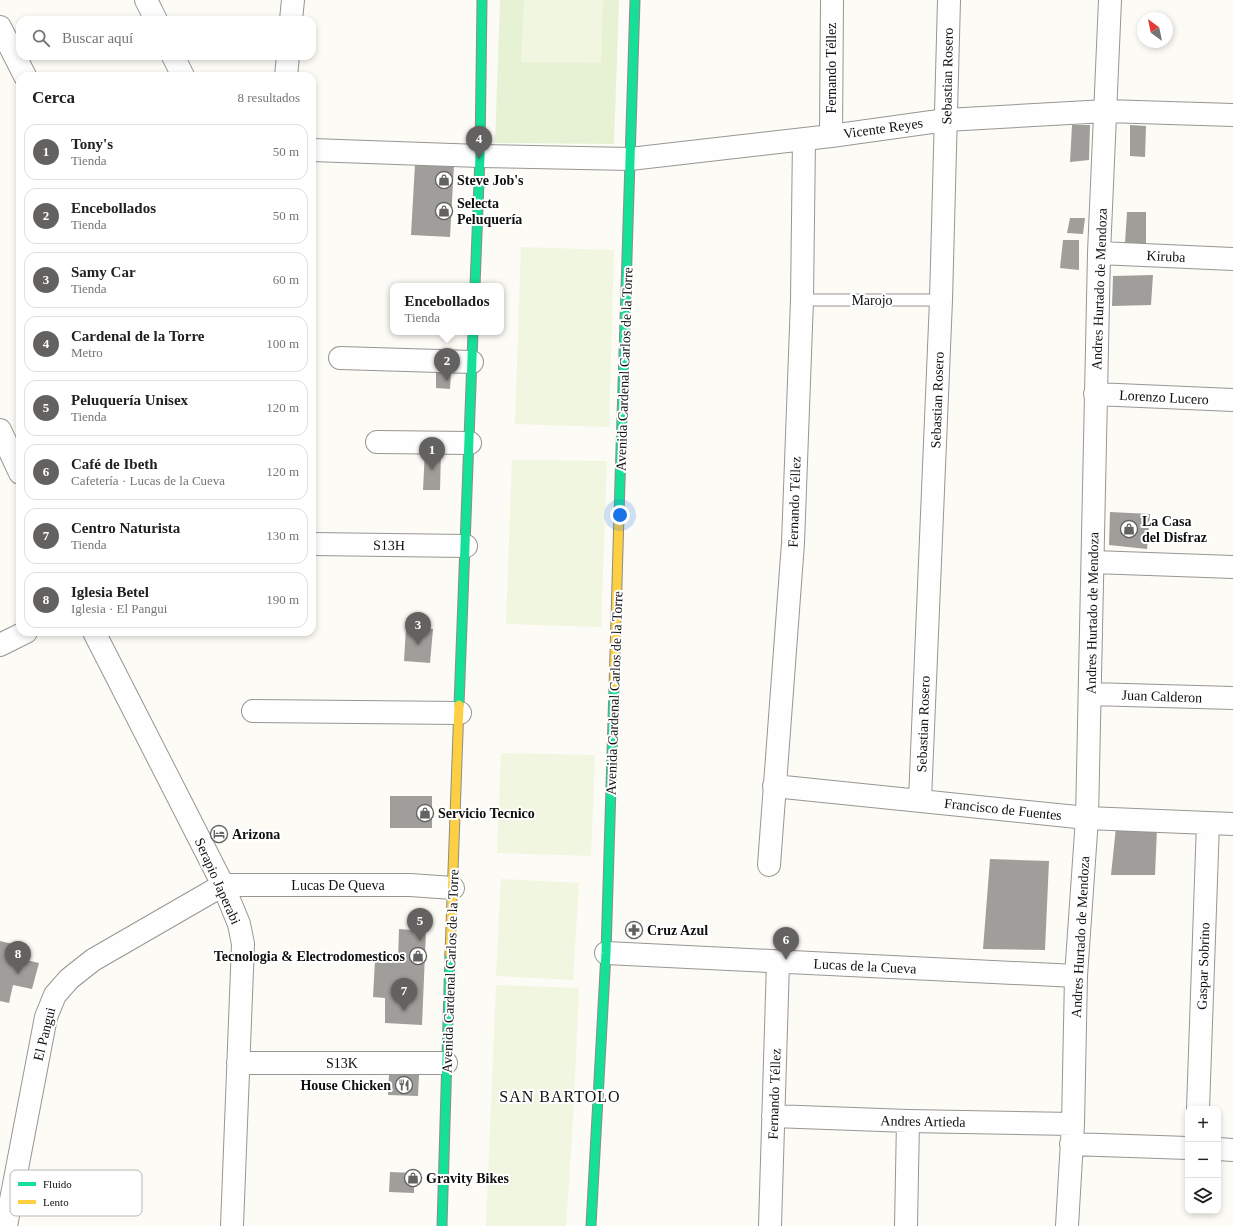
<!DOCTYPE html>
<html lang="es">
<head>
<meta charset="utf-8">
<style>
  body { margin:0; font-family:Georgia,serif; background:#f2f2f2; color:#202124 }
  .controls { position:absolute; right:12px; bottom:12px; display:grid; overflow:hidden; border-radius:8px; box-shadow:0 2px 6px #0003 }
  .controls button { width:36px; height:36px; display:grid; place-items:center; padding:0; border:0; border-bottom:1px solid #e0e0e0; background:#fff; color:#202124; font:20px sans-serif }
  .compass { position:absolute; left:1137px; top:12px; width:36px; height:36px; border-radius:50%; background:#fff; box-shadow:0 2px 6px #0003; rotate:327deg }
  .you { position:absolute; left:620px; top:515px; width:14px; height:14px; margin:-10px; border:3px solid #fff; border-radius:50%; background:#1a73e8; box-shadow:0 0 0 6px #1a73e833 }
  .badge { display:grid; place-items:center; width:26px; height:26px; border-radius:50%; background:#636260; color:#fff; font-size:13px; font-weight:700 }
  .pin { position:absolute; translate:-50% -33px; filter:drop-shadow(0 1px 2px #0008) }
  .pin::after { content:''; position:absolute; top:21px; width:14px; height:12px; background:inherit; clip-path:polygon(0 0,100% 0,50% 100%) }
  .popup { position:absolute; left:390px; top:283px; width:114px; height:52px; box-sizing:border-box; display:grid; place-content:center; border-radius:8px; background:#fff; filter:drop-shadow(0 1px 3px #0005); font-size:13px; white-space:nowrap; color:#757577 }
  .popup b { font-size:15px; color:#202124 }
  .popup::after { content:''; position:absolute; left:50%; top:100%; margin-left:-8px; border:8px solid transparent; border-top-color:#fff }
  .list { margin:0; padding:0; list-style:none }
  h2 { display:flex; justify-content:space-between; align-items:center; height:52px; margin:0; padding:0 16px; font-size:17px }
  h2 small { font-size:13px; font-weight:400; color:#757577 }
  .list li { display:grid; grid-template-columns:26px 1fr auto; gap:12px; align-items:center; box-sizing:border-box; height:56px; margin:0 8px 8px; padding:0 8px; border:1px solid #e0e0e0; border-radius:12px }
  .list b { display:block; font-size:15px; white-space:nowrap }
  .list p { margin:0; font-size:13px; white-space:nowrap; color:#757577 }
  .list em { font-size:13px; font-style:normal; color:#757577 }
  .icon { flex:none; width:22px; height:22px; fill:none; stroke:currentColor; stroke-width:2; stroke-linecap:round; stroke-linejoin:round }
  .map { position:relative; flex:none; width:1233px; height:1226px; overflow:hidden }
  .search { position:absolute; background:#fff; box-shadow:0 2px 6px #0003; left:16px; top:16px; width:300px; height:44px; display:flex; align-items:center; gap:10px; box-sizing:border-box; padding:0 14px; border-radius:12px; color:#757577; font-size:15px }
  .panel { position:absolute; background:#fff; box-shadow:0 2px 6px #0003; left:16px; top:72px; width:300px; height:564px; border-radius:12px }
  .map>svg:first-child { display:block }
  .green { fill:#e7f2d5 }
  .pitch { fill:#f0f6df }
  .building { fill:#a09e9a }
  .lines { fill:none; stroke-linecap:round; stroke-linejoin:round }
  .lane-casing { stroke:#969693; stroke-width:13 }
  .street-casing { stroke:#969693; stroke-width:24 }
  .fast-casing { stroke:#8d8c8a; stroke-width:11 }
  .slow-casing { stroke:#8d8c8a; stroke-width:11 }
  .lane { stroke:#fffefe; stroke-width:11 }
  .street { stroke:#fffefe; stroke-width:22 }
  .fast { stroke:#16e098; stroke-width:9 }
  .slow { stroke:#ffcf43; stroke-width:9 }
  .labels { text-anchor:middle; stroke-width:4; stroke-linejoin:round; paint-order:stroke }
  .street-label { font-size:14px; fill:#101010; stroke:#fff }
  .poi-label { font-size:14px; font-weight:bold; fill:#101010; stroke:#fff; text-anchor:start }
  .quarter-label { font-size:16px; letter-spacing:1px; fill:#101010; stroke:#fff }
  .key { fill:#fff; stroke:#b7b7b7; stroke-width:1 }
  .key-label { font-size:11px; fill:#101010 }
</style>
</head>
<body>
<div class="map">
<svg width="1233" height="1226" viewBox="0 0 1233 1226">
  <rect width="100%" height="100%" fill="#fcfbf5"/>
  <path class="green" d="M 500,0 L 619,0 L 614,144 L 495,143 Z"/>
  <path class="pitch" d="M 524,0 L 603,0 L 601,63 L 521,62 Z
    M 521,247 L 614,250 L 609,427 L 515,424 Z
    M 512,460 L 607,461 L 601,627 L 506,624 Z
    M 501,753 L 595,755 L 591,856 L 497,853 Z
    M 501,879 L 579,883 L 573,980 L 496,976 Z
    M 496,985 L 579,988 L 573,1121 L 566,1226 L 486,1226 Z"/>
  <path class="building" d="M 1072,125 L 1090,125 L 1089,160 L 1070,162 Z
    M 1130,125 L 1146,126 L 1145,157 L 1130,156 Z
    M 415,164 L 454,165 L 450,237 L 411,235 Z
    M 1127,212 L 1146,212 L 1146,244 L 1125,243 Z
    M 1070,218 L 1085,218 L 1083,234 L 1067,233 Z
    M 1063,240 L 1079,240 L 1079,270 L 1060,268 Z
    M 1153,275 L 1151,305 L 1112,306 L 1113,276 Z
    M 436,371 L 451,372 L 450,389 L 436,388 Z
    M 425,450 L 441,451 L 440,490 L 423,490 Z
    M 1110,512 L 1150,514 L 1147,549 L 1109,545 Z
    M 406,628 L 433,629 L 430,663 L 404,661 Z
    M 390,796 L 432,796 L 432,828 L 390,828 Z
    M 1116,827 L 1157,829 L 1155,875 L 1111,875 Z
    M 990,859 L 1049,861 L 1045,950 L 983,949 Z
    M 399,929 L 426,931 L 422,1025 L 385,1023 L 385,998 L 373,997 L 375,960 L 398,961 Z
    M 0,941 L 21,946 L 18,958 L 39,963 L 32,989 L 13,985 L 9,1003 L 0,1001 Z
    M 389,1074 L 419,1075 L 418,1096 L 388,1095 Z
    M 390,1172 L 414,1173 L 414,1193 L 389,1192 Z"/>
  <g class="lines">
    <g class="lane-casing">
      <path id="lane" d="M 802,300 L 941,300"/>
    </g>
    <g class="street-casing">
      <path id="street" d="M 146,0 L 156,20
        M 291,20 L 293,0
        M 0,27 L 25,76
        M 173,56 L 183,76
        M 286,76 L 288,56
        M 831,136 L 832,0
        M 312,150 L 480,156 L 630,159 L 831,136 L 946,120 L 1106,111 L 1233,115
        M 1099,253 L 1233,259
        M 340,358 L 472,362
        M 1095,394 L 1233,400
        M 0,430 L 20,473
        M 377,442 L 470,443
        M 312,544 L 466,546
        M 1093,562 L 1233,567
        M 94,632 L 223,885 L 239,924 L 243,944 L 232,1226
        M 0,645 L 26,632
        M 1090,694 L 1233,698
        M 253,711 L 460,713
        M 774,786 L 1087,818 L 1233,824
        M 920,800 L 941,300 L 949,0
        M 769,865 L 793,543 L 802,300 L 804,139
        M 606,953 L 1076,976
        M 238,1063 L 446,1063
        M 1198,1109 L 1208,823
        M 773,1116 L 908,1121 L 1073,1124
        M 1071,1144 L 1188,1148
        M 1218,1149 L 1233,1150
        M 6,1226 L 46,1017 L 55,995 L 69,979 L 93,960 L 223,885 L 410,885 L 453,888
        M 770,1226 L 778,962
        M 906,1226 L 908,1121
        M 1067,1226 L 1073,1124 L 1076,976 L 1087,818 L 1099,253 L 1110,0"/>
    </g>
    <g class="fast-casing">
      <path id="fast" d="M 475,286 L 480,156 L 482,0
        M 619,514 L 635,0
        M 459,705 L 473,332
        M 442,1226 L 450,954
        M 591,1226 L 606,953 L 614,687"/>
    </g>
    <g class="slow-casing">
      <path id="slow" d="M 614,687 L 619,514
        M 450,954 L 459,705"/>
    </g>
    <use href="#lane" class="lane"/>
    <use href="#street" class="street"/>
    <use href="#fast" class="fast"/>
    <use href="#slow" class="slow"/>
  </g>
  <defs>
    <g id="shop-ring" transform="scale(0.9)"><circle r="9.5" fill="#fff" stroke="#636260" stroke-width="1.5"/><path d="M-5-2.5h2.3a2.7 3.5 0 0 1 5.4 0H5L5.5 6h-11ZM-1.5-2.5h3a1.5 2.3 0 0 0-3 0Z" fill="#636260"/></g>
    <g id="hotel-ring" transform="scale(0.9)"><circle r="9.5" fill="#fff" stroke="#636260" stroke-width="1.5"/><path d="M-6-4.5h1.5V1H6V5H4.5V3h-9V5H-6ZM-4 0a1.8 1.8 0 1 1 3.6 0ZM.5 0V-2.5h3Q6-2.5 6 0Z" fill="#636260"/></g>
    <g id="pharmacy-ring" transform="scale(0.9)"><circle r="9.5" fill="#fff" stroke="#636260" stroke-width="1.5"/><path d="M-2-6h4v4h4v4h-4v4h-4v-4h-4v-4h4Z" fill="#636260"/></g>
    <g id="restaurant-ring" transform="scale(0.9)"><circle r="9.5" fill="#fff" stroke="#636260" stroke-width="1.5"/><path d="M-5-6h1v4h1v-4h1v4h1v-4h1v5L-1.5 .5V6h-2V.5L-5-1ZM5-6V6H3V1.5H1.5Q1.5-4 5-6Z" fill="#636260"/></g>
  </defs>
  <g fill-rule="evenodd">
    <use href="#shop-ring" x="444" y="180"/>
    <use href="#shop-ring" x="444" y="211"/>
    <use href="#shop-ring" x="1129" y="529"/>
    <use href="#shop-ring" x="425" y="813"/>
    <use href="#hotel-ring" x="219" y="834"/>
    <use href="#pharmacy-ring" x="634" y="930"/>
    <use href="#shop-ring" x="418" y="956"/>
    <use href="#restaurant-ring" x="404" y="1085"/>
    <use href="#shop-ring" x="413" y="1178"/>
  </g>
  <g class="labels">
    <g class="street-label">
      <text transform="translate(831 68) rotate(-90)" y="5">Fernando Téllez</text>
      <text transform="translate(947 76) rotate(-89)" y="5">Sebastian Rosero</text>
      <text transform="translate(883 128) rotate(-8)" y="5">Vicente Reyes</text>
      <text transform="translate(1166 256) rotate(3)" y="5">Kiruba</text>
      <text transform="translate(1099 289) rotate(-88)" y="5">Andres Hurtado de Mendoza</text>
      <text x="872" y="305">Marojo</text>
      <text transform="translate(624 369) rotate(-88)" y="5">Avenida Cardenal Carlos de la Torre</text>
      <text transform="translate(1164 397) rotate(3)" y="5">Lorenzo Lucero</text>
      <text transform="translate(937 400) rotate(-88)" y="5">Sebastian Rosero</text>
      <text transform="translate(794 502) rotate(-88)" y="5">Fernando Téllez</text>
      <text transform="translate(389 545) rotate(1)" y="5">S13H</text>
      <text transform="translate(1092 613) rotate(-89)" y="5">Andres Hurtado de Mendoza</text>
      <text transform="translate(614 693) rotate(-88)" y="5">Avenida Cardenal Carlos de la Torre</text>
      <text transform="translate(1162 696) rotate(2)" y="5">Juan Calderon</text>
      <text transform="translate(923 724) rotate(-88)" y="5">Sebastian Rosero</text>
      <text transform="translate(1003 809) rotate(6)" y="5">Francisco de Fuentes</text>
      <text transform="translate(218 881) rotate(66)" y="5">Serapio Japerabi</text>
      <text x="338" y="890">Lucas De Queva</text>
      <text transform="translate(1080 937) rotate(-87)" y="5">Andres Hurtado de Mendoza</text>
      <text transform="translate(865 966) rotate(3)" y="5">Lucas de la Cueva</text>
      <text transform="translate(1203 966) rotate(-88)" y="5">Gaspar Sobrino</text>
      <text transform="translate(450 971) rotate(-88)" y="5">Avenida Cardenal Carlos de la Torre</text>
      <text transform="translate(44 1034) rotate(-76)" y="5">El Pangui</text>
      <text x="342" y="1068">S13K</text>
      <text transform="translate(774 1094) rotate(-88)" y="5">Fernando Téllez</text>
      <text transform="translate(923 1121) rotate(1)" y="5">Andres Artieda</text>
    </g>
    <g class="poi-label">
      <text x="457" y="185">Steve Job's</text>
      <text x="457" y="208">Selecta<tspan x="457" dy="16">Peluquería</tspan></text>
      <text x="1142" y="526">La Casa<tspan x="1142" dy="16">del Disfraz</tspan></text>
      <text x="438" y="818">Servicio Tecnico</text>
      <text x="232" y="839">Arizona</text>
      <text x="647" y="935">Cruz Azul</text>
      <text x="405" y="961" text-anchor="end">Tecnologia &amp; Electrodomesticos</text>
      <text x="391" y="1090" text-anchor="end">House Chicken</text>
      <text x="426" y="1183">Gravity Bikes</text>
    </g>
    <g class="quarter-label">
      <text x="560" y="1102">SAN BARTOLO</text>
    </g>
  </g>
  <rect x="10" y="1170" width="132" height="46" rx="6" class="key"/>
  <rect x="18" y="1182" width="18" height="4" fill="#16e098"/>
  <rect x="18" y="1200" width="18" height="4" fill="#ffcf43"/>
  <g class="key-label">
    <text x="43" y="1188">Fluido</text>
    <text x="43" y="1206">Lento</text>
  </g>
</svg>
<div class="controls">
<button>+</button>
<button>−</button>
<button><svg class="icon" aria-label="layers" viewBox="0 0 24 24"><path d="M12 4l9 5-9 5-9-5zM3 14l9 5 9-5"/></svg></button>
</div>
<svg class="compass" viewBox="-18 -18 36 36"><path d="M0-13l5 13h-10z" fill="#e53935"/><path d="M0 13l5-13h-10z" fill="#757577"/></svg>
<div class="you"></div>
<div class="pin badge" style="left:432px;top:470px">1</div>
<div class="pin badge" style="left:447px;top:381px">2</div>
<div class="popup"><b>Encebollados</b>Tienda</div>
<div class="pin badge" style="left:418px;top:645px">3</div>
<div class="pin badge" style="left:479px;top:159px">4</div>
<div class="pin badge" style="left:420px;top:941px">5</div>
<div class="pin badge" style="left:786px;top:960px">6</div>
<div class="pin badge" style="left:404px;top:1011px">7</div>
<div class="pin badge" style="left:18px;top:974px">8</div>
<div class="search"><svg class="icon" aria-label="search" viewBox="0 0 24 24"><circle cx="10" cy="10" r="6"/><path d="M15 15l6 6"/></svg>Buscar aquí</div>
<section class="panel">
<h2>Cerca<small>8 resultados</small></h2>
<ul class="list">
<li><span class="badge">1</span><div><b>Tony's</b><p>Tienda</p></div><em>50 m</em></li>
<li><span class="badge">2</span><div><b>Encebollados</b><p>Tienda</p></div><em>50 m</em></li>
<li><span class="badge">3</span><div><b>Samy Car</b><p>Tienda</p></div><em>60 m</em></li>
<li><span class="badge">4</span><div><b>Cardenal de la Torre</b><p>Metro</p></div><em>100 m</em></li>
<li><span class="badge">5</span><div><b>Peluquería Unisex</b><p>Tienda</p></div><em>120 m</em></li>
<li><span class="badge">6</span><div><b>Café de Ibeth</b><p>Cafetería · Lucas de la Cueva</p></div><em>120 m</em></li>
<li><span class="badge">7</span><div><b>Centro Naturista</b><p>Tienda</p></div><em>130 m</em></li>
<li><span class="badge">8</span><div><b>Iglesia Betel</b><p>Iglesia · El Pangui</p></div><em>190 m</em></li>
</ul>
</section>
</div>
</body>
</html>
